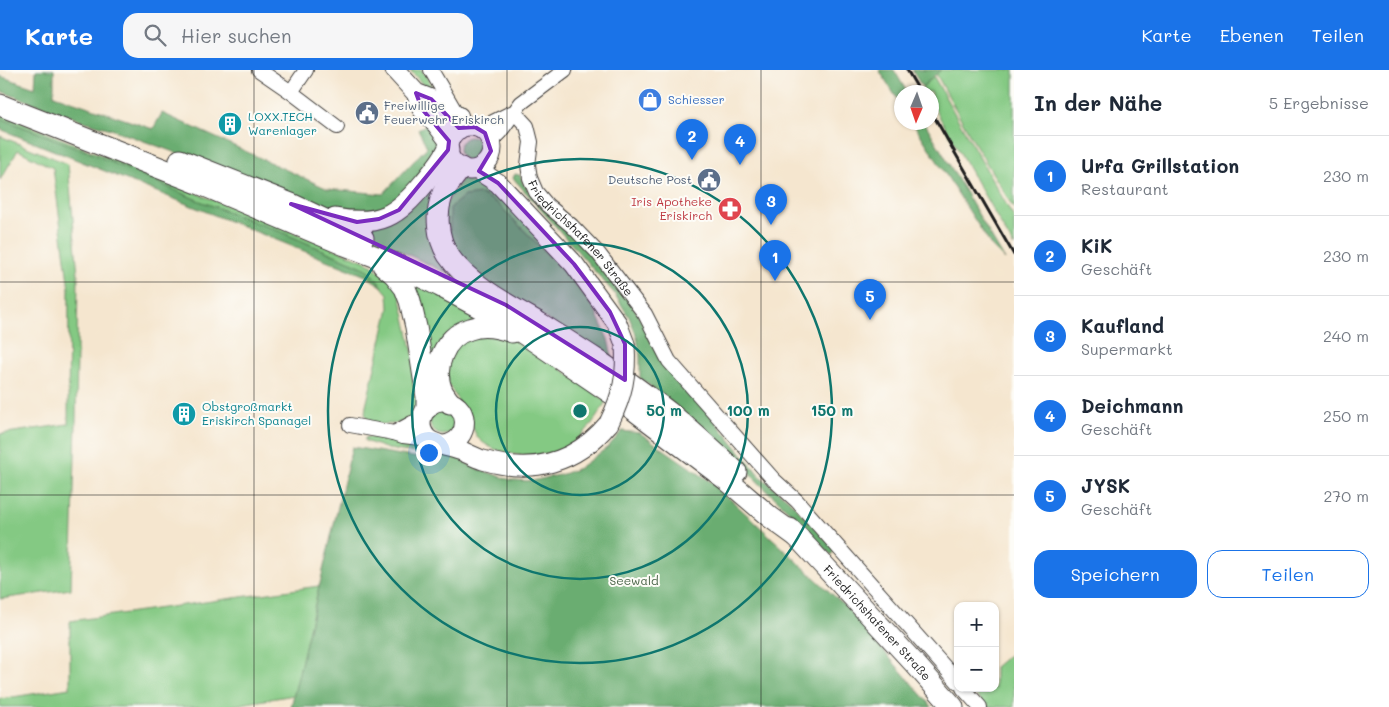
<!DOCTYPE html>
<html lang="de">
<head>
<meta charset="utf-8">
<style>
  body { margin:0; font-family:Mali,sans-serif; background:#f6f6f7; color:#1f2937 }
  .controls { position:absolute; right:15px; bottom:15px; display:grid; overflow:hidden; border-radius:10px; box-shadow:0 1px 4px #0004 }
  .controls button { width:45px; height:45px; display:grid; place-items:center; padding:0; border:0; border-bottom:1px solid #e0e1e3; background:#fff; color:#1f2937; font:25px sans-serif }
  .compass { position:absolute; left:894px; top:15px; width:45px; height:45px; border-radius:50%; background:#fff; box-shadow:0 1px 4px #0004; rotate:182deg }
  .you { position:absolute; left:428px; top:382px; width:18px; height:18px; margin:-12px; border:4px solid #fff; border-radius:50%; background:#1a73e8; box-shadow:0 0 0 8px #1a73e833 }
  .badge { display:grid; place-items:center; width:32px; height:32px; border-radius:50%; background:#1a73e8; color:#fff; font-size:16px; font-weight:700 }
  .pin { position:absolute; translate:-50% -41px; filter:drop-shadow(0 1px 2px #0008) }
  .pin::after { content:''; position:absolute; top:26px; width:18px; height:15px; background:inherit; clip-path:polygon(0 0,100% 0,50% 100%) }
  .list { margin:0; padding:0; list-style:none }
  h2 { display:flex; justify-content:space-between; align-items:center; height:65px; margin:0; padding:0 20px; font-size:21px }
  h2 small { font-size:16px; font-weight:400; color:#747a83 }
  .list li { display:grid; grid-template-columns:32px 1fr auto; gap:15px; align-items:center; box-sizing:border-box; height:80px; padding:0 20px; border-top:1px solid #e0e1e3 }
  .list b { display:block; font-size:19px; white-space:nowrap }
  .list p { margin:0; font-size:16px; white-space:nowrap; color:#747a83 }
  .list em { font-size:16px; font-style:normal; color:#747a83 }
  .actions { display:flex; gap:10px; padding:15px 20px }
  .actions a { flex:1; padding:11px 0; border:1px solid #1a73e8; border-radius:15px; text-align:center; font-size:18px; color:#1a73e8 }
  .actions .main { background:#1a73e8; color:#fff }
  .icon { flex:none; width:28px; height:28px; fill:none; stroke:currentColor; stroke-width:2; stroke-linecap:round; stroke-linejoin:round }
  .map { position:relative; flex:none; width:1014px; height:637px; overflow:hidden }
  header { display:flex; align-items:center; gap:30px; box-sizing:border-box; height:70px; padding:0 25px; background:#1a73e8; color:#fff }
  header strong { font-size:24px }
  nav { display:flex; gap:28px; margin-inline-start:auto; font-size:18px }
  .search { width:350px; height:45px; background:#f6f6f7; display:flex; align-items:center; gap:12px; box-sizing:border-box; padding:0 18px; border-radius:15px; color:#747a83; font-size:19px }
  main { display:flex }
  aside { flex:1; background:#fff }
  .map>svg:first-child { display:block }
  .green { fill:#84c983; stroke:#507250 }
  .forest { fill:#6bad71; stroke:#446446 }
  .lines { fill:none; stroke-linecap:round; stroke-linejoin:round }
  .street-casing { stroke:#3d3a37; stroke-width:16 }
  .secondary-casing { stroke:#3d3a37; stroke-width:21 }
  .primary-casing { stroke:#3d3a37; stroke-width:23 }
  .street { stroke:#fff; stroke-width:14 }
  .secondary { stroke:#fff; stroke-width:19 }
  .primary { stroke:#fff; stroke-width:21 }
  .rail { stroke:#1c1c1c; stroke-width:3 }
  .secondary-bridge-casing { stroke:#3d3a37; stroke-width:21; stroke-linecap:butt }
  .secondary-bridge { stroke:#fff; stroke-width:19 }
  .marked { fill:#7b2cbf; fill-opacity:0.2; stroke:#7b2cbf; stroke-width:4; stroke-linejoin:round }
  .grid { fill:none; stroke:#1c1c1c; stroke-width:1; stroke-opacity:0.55 }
  .ring { fill:none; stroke:#0f766e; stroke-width:2.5 }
  .labels { text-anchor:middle; stroke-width:4; stroke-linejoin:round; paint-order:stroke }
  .shop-label { font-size:12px; fill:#366cbe; stroke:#fdfcf7; text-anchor:start }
  .service-label { font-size:12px; fill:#4e5e75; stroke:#fdfcf7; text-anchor:start }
  .culture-label { font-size:12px; fill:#0d838f; stroke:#fdfcf7; text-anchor:start }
  .health-label { font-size:12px; fill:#be3a42; stroke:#fdfcf7; text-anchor:end }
  .street-label { font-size:12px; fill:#1c1c1c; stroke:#fdfcf7 }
  .park-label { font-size:12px; fill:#466145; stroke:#fdfcf7 }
  .centre { fill:#0f766e; stroke:#fdfcf7; stroke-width:2.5 }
  .ring-label { font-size:15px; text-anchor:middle; font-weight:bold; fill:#0f766e; stroke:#fdfcf7; stroke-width:4; stroke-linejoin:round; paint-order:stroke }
</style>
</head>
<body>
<header>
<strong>Karte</strong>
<div class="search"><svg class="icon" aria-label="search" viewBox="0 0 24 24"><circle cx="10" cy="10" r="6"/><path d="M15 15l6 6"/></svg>Hier suchen</div>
<nav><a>Karte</a><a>Ebenen</a><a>Teilen</a></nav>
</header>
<main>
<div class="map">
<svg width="1014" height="637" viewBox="0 0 1014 637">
  <rect width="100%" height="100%" fill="#fdfcf7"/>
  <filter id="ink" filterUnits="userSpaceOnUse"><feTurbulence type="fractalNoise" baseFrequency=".02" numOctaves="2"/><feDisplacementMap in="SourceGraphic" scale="10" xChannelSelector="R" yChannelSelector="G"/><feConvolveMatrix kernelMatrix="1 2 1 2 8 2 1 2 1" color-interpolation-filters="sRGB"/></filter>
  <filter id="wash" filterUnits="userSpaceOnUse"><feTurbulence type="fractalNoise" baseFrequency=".0096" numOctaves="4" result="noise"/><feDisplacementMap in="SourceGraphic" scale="20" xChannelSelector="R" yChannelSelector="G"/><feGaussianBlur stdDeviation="1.12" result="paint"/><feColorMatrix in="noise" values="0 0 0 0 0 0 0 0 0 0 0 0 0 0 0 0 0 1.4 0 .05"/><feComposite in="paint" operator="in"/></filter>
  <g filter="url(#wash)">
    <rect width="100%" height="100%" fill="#f5e6cf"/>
    <path class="green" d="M 410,0 L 422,0 L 447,39 L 445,40 Z
      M 934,0 L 1014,0 L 1014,139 L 972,69 Z
      M 934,7 L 1014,148 L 1014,177 L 932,34 L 932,22 L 925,22 L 922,17 Z
      M 0,44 L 367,192 L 398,215 L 422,325 L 412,348 L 403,352 L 393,354 L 378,354 L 369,351 L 367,349 L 365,343 L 366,336 L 389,238 L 388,224 L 367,199 L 281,162 L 197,130 L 91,83 L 0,48 Z
      M 0,66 L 68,94 L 78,204 L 76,353 L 71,519 L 0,529 L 0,364 L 68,354 L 69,219 L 53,98 L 18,80 L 0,110 Z
      M459 79a12 12 0 1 1 24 0a12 12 0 1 1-24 0Z
      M 474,107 L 484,110 L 524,150 L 571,208 L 497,133 L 481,124 L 458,193 L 443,139 L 461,109 Z
      M 439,116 L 458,208 L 350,157 L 423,121 Z
      M 404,206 L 494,250 L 477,250 L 433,299 Z
      M 468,265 L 509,267 L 564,301 L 606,331 C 597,348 586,364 570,375 C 547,390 501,389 480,370 C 476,367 475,361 472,357 C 464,341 455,326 446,310 L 452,278 Z
      M430 352a13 13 0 1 1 26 0a13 13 0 1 1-26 0Z
      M 367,367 L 419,372 L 436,380 L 429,385 L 388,379 L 365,371 L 365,368 Z
      M 319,516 L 294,625 L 224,637 L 0,637 L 0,629 L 70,618 L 70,551 Z
      M 1014,581 L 1014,637 L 987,637 L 970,618 L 995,618 L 995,597 Z"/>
    <path class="forest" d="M 36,0 L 54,0 L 54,25 L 153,59 L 162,43 L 328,119 L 383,124 L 427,77 L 418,59 L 427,54 L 441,69 L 439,89 L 384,143 L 339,146 L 171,81 L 111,59 L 83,51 L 0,21 L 0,6 L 35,18 Z
      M 879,0 L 894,0 L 907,22 L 902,22 L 901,35 Z
      M 912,0 L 941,0 L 922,17 Z
      M 0,48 L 91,83 L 197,130 L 281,162 L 367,199 L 383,217 L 366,206 L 0,59 Z
      M 913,53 L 925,53 L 1005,190 L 992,177 Z
      M 515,104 L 520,105 L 523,113 L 534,128 L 593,186 L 634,237 L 654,276 L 760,406 L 789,430 L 835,479 L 831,485 L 790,442 L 760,414 L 716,368 L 640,308 L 640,287 L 637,267 L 629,247 L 614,223 L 513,108 Z
      M 481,124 L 497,133 L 571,208 L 594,238 L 608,269 L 613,291 L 485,211 L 458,187 L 450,163 L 450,138 L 464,126 Z
      M 622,361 L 640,363 L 714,414 L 845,536 L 932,637 L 291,637 L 352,377 L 432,390 L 440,384 L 456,387 L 475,398 L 511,410 L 532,411 L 563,404 L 579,398 L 608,377 Z"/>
  </g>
  <g filter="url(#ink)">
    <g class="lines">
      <g class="street-casing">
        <g id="street">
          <path d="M 259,0 L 291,22 L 337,57"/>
          <path d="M 431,0 L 455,41 L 461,45"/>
          <path d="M 291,22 L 306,0"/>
          <path id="s1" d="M 514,42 L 527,56 L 531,72 L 528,95 L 530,108 L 536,122 L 547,135 L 572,156 L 598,183 L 645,244 L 669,291 L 774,410 L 797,431 L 958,612"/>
          <path d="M 479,59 L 511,43"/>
          <path d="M 490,72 L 500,62 L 521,33 L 565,0"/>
          <path d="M 350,355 L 394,363 L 403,366 L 428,369"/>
          <path d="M 394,363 L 412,353 L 421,350"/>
          <path d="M 963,618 L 980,637"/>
        </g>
      </g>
      <g class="secondary-casing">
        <path id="secondary" d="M 395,0 L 416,23 L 422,39 L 437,55 L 449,71
          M 416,23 L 431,29 L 460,59
          M448 78a22 22 0 1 1 44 0a22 22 0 1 1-44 0Z
          M 476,99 L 498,113 L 574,194 L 617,253 L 625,274
          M 444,375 C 473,371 470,330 442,331 C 424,332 414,354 427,368 C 434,375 452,377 462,381 C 469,384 476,388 483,390 C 533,405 576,393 609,353"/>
      </g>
      <g class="primary-casing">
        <g id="primary">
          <path d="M 0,35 L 198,113 L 345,175 L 395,194 L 440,216 L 505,251 L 617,327 L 728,411 L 770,447 L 799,468"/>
          <path d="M 180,90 L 291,134 L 363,168"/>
          <path d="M 461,98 C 455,106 448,114 443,123 C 435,143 437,167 448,185 C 467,214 510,236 539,253 C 560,266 580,279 600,292 C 624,309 648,326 671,344 C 693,362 715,383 736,402"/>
          <path d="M 335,149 C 380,157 397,146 425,112 C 434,101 442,92 448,80"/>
          <path d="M 383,195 L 394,204 L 405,218 L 410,231 L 416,257 L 427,327 L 427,338"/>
          <path d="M 450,333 C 448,330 445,326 443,323 C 431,299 444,266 470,259 C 484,254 498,257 512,262"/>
          <path id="s2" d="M 790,459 L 916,595 L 953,637"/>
        </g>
      </g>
      <use href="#street" class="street"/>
      <use href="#secondary" class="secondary"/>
      <use href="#primary" class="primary"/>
      <path class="rail" d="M 907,0 L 920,22
        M 932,43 L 1014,185"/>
      <g class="secondary-bridge-casing">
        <path id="secondary-bridge" d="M 609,353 C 623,324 627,306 625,274"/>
      </g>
      <use href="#secondary-bridge" class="secondary-bridge"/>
    </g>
  </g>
  <path class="marked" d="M 416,23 L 431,29 L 459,58 L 475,57 L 485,63 L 491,81 L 479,101 L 498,113 L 574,194 L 610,242 L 625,274 L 625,310 L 506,235 L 291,134 L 357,152 L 379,149 L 399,140 L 448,80 L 449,71 L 422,39 Z"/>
  <path class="grid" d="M 254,0 L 254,637M 507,0 L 507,637M 761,0 L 761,637M 0,212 L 1014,212M 0,425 L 1014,425"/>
  <g class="ring">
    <circle cx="580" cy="341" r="84"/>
    <circle cx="580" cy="341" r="168"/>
    <circle cx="580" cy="341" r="252"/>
  </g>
  <defs>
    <g id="shop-disc" transform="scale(1.25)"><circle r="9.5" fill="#3f7fe0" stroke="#fdfcf7"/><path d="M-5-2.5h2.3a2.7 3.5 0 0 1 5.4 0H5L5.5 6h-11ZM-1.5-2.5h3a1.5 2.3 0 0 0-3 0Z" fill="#fff"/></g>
    <g id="civic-disc" transform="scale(1.25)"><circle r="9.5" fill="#5c6f8a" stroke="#fdfcf7"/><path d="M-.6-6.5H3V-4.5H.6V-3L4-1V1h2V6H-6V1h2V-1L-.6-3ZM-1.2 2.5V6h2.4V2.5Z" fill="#fff"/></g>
    <g id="building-disc" transform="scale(1.25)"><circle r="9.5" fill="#0f9aa8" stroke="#fdfcf7"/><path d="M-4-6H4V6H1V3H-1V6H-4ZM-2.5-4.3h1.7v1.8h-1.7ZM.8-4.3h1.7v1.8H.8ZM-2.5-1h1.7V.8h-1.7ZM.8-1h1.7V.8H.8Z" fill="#fff"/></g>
    <g id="pharmacy-disc" transform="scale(1.25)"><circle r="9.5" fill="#e0444e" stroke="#fdfcf7"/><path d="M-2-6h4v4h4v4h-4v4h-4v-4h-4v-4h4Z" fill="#fff"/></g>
  </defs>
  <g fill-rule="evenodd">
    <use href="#shop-disc" x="650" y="30"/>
    <use href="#civic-disc" x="367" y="43"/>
    <use href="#building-disc" x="230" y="54"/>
    <use href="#civic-disc" x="709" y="110"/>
    <use href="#pharmacy-disc" x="730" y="139"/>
    <use href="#building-disc" x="184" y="344"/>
  </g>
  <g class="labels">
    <g class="shop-label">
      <text x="668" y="34">Schiesser</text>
    </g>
    <g class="service-label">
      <text x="384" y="40">Freiwillige<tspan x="384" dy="14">Feuerwehr Eriskirch</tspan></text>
      <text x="692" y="114" text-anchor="end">Deutsche Post</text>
    </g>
    <g class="culture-label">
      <text x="248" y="51">LOXX.TECH<tspan x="248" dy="14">Warenlager</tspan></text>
      <text x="202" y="341">Obstgroßmarkt<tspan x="202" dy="14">Eriskirch Spanagel</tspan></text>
    </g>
    <g class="health-label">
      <text x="712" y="136">Iris Apotheke<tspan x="712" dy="14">Eriskirch</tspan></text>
    </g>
    <g class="street-label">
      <text dy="4" stroke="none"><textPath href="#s1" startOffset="151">Friedrichshafener Straße</textPath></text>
      <text dy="4" stroke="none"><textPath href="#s2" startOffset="128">Friedrichshafener Straße</textPath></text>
    </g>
    <g class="park-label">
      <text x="634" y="515">Seewald</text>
    </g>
  </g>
  <circle cx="580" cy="341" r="8" class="centre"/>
  <g class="ring-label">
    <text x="664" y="346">50 m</text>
    <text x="748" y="346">100 m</text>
    <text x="832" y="346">150 m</text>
  </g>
</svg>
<div class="controls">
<button>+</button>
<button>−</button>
</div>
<svg class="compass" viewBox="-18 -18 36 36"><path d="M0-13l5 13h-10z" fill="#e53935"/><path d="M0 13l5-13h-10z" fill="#747a83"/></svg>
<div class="you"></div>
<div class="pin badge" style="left:775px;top:211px">1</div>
<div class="pin badge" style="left:692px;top:90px">2</div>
<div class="pin badge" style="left:771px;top:155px">3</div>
<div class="pin badge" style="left:740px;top:95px">4</div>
<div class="pin badge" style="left:870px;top:250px">5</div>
</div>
<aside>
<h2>In der Nähe<small>5 Ergebnisse</small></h2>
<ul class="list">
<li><span class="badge">1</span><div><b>Urfa Grillstation</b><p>Restaurant</p></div><em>230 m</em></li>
<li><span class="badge">2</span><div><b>KiK</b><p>Geschäft</p></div><em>230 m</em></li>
<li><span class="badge">3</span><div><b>Kaufland</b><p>Supermarkt</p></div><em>240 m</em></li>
<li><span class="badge">4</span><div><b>Deichmann</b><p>Geschäft</p></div><em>250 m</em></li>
<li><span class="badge">5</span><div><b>JYSK</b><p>Geschäft</p></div><em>270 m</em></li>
</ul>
<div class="actions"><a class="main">Speichern</a><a>Teilen</a></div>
</aside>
</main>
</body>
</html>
